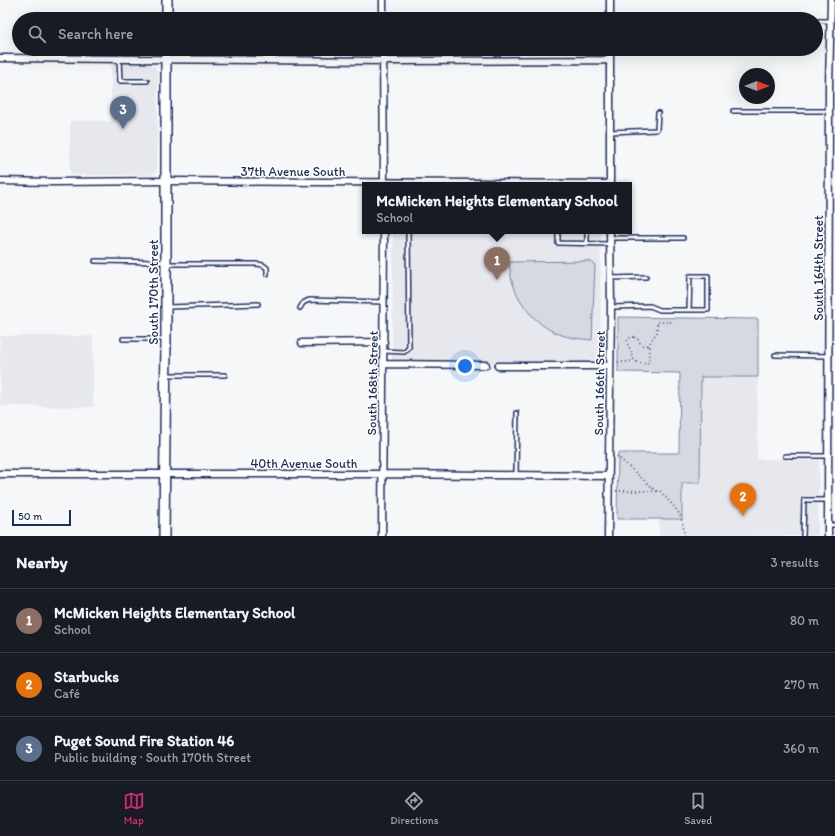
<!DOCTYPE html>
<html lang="en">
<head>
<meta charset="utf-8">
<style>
  body { margin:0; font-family:Itim,sans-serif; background:#20242c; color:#f1f3f6 }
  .compass { position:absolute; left:739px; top:68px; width:36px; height:36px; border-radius:50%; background:#171b24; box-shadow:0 4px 16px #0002; rotate:90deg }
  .scale { position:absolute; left:12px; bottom:10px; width:59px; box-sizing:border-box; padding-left:4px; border:2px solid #1b2f5e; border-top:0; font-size:11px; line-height:14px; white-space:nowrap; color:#1b2f5e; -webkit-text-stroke:3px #fff; paint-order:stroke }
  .you { position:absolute; left:465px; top:366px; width:14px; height:14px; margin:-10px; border:3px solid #fff; border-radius:50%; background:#1a73e8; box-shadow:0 0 0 6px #1a73e833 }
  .badge { display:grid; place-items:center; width:26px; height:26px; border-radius:50%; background:#db2777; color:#fff; font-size:13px; font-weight:700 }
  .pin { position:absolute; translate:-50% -33px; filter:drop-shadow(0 1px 2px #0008) }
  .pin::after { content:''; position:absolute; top:21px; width:14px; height:12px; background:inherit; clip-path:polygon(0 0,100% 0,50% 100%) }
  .popup { position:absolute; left:362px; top:182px; width:270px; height:52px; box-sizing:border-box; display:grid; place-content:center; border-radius:0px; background:#171b24; filter:drop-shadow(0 1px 3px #0005); font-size:13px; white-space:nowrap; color:#9ea1a6 }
  .popup b { font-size:15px; color:#f1f3f6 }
  .popup::after { content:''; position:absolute; left:50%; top:100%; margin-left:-8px; border:8px solid transparent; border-top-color:#171b24 }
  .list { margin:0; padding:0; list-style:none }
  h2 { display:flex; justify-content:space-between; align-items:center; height:52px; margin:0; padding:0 16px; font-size:17px }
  h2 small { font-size:13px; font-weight:400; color:#9ea1a6 }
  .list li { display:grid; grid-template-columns:26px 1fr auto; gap:12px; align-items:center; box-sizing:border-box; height:64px; padding:0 16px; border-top:1px solid #363941 }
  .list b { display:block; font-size:15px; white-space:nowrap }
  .list p { margin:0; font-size:13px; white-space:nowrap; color:#9ea1a6 }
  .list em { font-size:13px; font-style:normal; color:#9ea1a6 }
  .icon { flex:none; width:22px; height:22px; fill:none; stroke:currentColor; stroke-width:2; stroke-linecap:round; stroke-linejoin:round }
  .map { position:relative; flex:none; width:835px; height:536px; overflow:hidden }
  .search { position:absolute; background:#171b24; box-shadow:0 4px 16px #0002; left:12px; right:12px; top:12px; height:44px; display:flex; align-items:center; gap:10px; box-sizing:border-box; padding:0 14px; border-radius:22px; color:#9ea1a6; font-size:15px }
  .sheet { height:244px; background:#171b24 }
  nav { display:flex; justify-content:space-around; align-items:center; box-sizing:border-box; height:56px; border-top:1px solid #363941; background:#171b24; font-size:11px; color:#9ea1a6 }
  nav a { display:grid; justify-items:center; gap:2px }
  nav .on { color:#db2777 }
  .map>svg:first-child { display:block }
  .built { fill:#e6e8ee }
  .green { fill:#d6d9e2; stroke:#7884a0 }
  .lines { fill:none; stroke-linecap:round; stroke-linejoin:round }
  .lane-casing { stroke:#1b2f5e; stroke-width:6 }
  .street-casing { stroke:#1b2f5e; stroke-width:9 }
  .secondary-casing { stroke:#1b2f5e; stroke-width:12 }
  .path { stroke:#1b2f5e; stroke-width:1.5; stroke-dasharray:1 3; stroke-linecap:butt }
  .lane { stroke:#fff; stroke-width:3 }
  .street { stroke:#fff; stroke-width:6 }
  .secondary { stroke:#fff; stroke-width:9 }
  .labels { text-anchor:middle; stroke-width:3; stroke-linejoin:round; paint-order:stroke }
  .street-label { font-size:13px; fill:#1b2f5e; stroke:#fff }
</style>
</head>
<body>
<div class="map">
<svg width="835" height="536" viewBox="0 0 835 536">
  <rect width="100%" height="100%" fill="#f6f7f9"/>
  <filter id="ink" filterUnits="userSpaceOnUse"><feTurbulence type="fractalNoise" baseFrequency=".025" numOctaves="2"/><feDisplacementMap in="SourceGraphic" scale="8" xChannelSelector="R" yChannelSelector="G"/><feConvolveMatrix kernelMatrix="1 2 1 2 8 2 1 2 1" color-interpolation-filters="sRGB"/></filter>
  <g filter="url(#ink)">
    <path class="built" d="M 111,63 L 151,64 L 151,66 L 155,67 L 158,73 L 157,168 L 156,171 L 151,175 L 70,175 L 70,121 L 111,121 Z
      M 393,231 L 601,231 L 600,363 L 392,362 Z
      M 0,336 L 93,336 L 93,407 L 0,406 Z
      M 701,377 L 758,377 L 757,459 L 819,460 L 818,536 L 659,536 L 659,519 L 682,519 L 682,483 L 700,483 Z"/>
    <path class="green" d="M 590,261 L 595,265 L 592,340 C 581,339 569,338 559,334 C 535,325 517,302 511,277 C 510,272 510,267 509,262 Z
      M 618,317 L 758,319 L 758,377 L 701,377 L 700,483 L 682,483 L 682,519 L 617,519 L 618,453 L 679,453 L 680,373 L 618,372 Z"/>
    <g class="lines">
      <g class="lane-casing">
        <path id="lane" d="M 816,21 L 830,21
          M 119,59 L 120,81 L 147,81
          M 733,111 L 829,111
          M 610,132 L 656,130 L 657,129 L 658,113
          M 558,231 L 558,243 L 610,244
          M 610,238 L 683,238
          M 587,244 L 587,231
          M 95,261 L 164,262
          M 168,264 L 257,264 L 263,265 L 267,268 L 267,274
          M 611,278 L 646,277
          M 168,307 L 258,304
          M 612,307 L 650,306 L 660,310 L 708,310 L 708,276 L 690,276 L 689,310
          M 300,308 L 303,303 L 309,300 L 384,302
          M 123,339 L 164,339
          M 383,351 L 404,352 L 407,350 L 409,347 L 408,231
          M 775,355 L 829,356
          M 167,375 L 225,375
          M 785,456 L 828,456
          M 516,475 L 517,413
          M 828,525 L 835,525
          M 803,536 L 804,500 L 828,500"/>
      </g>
      <g class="street-casing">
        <path id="street" d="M 383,0 L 383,19
          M 610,0 L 610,19
          M 383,49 L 384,185
          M 0,58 L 393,61 L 610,60
          M 0,181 L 52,182 L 167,181 L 610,184
          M 610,185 L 610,49
          M 302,343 L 384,342
          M 383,364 L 486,365
          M 498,366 L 610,366
          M 0,474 L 382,474 L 609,476
          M 382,536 L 384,231
          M 608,536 L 611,307 L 610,231
          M 828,536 L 829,85 L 831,0"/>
      </g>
      <g class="secondary-casing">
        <path id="secondary" d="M 167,19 L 167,0
          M 164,536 L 166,339 L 166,49"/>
      </g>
      <path class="path" d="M 634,337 L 638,339 C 643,350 642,342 650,347 C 650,352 648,355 649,361 L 647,364 L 637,362 L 633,359 C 631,356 632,352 630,349 C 626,343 625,338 634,337 Z
        M 648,346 C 651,342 653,336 657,333 L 657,322 L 674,322
        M 618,362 L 628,362 L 633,360
        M 617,456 L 656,491
        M 616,491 L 660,491 C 674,507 684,513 684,536"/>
      <use href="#lane" class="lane"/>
      <use href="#street" class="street"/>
      <use href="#secondary" class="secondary"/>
    </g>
  </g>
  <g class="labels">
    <g class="street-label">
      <text x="293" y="176">37th Avenue South</text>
      <text transform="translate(818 268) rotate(-90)" y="5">South 164th Street</text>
      <text transform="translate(153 292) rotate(-90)" y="5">South 170th Street</text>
      <text transform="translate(372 383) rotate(-89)" y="5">South 168th Street</text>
      <text transform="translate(599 383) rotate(-89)" y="5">South 166th Street</text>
      <text x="304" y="468">40th Avenue South</text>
    </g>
  </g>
</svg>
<svg class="compass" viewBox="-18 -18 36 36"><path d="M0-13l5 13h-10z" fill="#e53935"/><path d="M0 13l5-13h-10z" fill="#9ea1a6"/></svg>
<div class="scale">50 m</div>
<div class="you"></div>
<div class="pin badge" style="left:497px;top:280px;background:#8d6e63">1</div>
<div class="popup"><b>McMicken Heights Elementary School</b>School</div>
<div class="pin badge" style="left:743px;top:516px;background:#e8710a">2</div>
<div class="pin badge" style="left:123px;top:129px;background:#5c6f8a">3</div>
<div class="search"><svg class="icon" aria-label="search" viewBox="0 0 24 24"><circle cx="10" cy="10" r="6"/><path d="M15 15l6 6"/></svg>Search here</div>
</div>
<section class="sheet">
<h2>Nearby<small>3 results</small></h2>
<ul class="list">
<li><span class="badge" style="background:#8d6e63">1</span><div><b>McMicken Heights Elementary School</b><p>School</p></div><em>80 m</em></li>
<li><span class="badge" style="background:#e8710a">2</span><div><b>Starbucks</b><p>Café</p></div><em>270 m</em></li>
<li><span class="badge" style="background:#5c6f8a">3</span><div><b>Puget Sound Fire Station 46</b><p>Public building · South 170th Street</p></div><em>360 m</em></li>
</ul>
</section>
<nav>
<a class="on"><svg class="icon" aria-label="map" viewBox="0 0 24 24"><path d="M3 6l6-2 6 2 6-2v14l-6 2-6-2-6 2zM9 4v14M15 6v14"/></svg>Map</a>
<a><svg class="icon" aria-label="directions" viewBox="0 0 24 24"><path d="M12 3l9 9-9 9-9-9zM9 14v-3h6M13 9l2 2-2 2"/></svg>Directions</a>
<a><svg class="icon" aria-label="saved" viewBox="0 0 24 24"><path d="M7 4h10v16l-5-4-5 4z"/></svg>Saved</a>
</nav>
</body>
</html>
